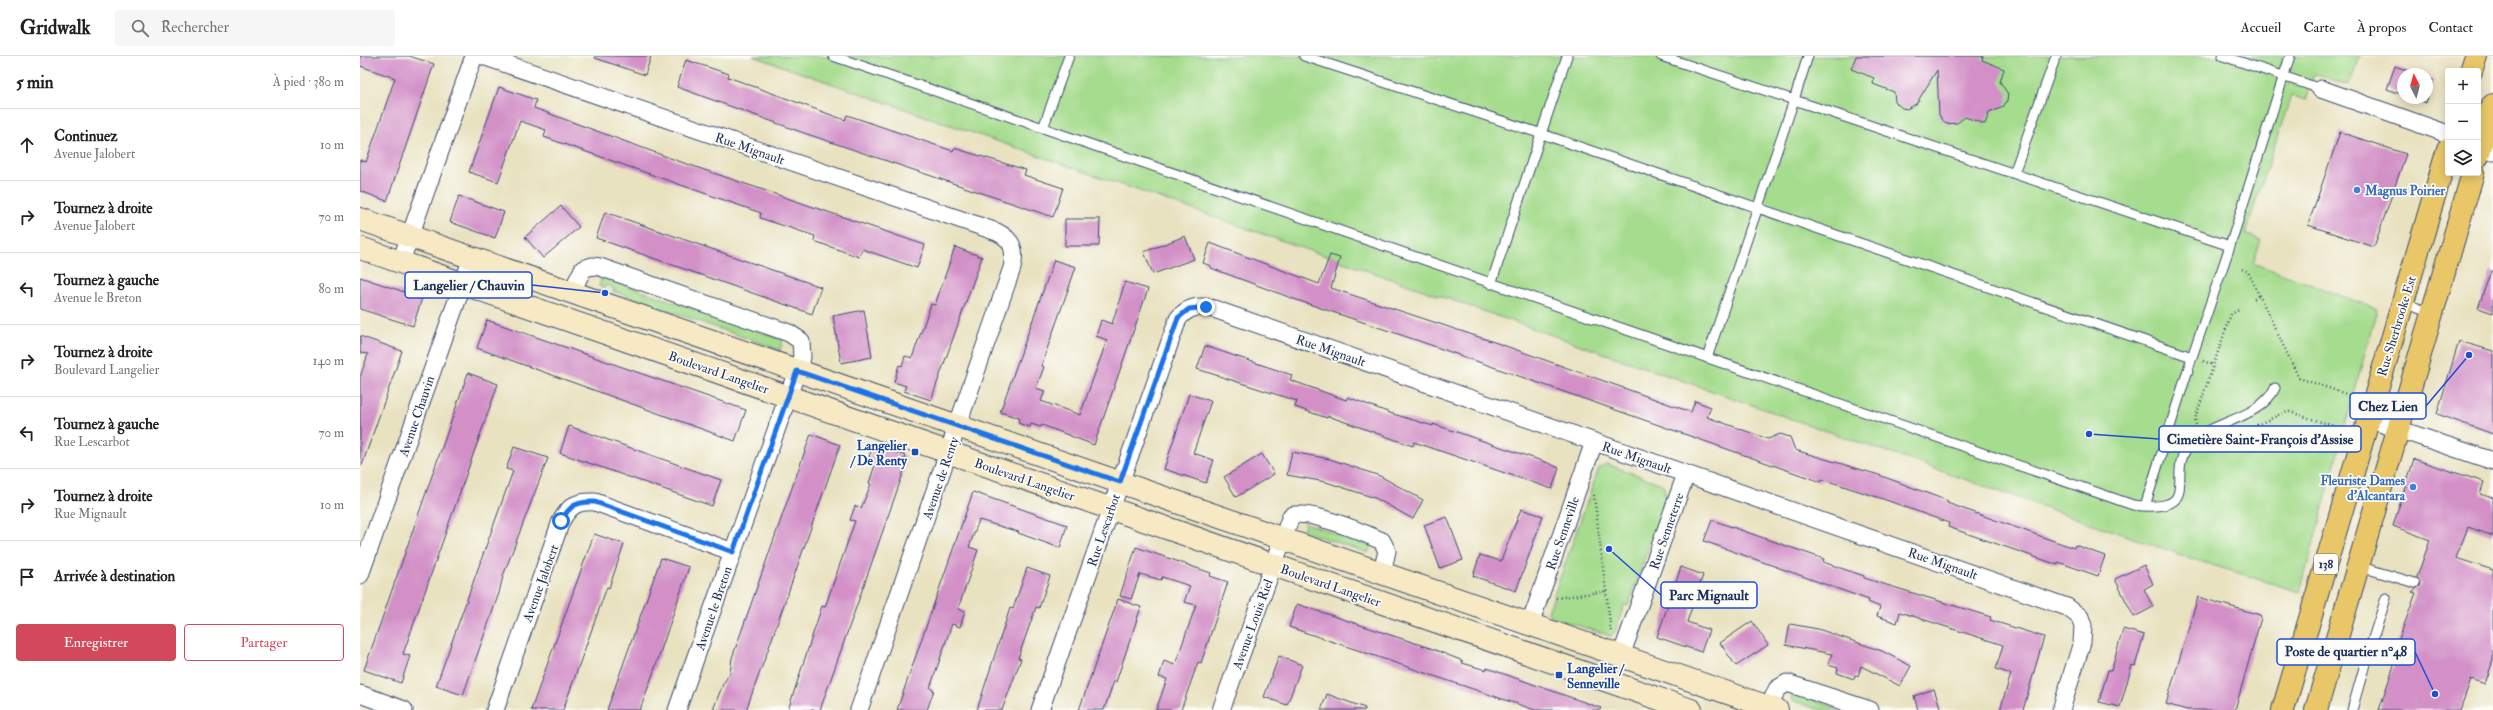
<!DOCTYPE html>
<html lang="fr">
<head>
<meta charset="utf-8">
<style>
  body { margin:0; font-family:"IM FELL Double Pica",serif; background:#f6f6f6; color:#202124 }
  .controls { position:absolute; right:12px; top:12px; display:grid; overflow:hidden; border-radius:4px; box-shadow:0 2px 10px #0003 }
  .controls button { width:36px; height:36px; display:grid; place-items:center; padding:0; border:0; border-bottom:1px solid #e0e0e0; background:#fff; color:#202124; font:20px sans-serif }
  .compass { position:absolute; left:2037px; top:12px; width:36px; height:36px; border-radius:50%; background:#fff; box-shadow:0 2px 10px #0003; rotate:354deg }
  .stop { position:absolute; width:12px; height:12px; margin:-9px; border:3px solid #1a73e8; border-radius:50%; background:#fff }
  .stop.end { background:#1a73e8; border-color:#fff; box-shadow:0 1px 4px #0008 }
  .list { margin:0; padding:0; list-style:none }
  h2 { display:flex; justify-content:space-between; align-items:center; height:52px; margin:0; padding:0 16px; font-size:17px }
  h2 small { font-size:13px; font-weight:400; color:#757577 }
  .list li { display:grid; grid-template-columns:26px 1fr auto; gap:12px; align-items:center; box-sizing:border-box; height:72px; padding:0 16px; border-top:1px solid #e0e0e0 }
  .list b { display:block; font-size:15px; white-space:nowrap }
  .list p { margin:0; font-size:13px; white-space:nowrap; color:#757577 }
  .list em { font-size:13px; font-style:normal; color:#757577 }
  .actions { display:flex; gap:8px; padding:12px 16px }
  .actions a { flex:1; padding:9px 0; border:1px solid #d1495b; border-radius:4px; text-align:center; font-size:14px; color:#d1495b }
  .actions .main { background:#d1495b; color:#fff }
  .icon { flex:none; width:22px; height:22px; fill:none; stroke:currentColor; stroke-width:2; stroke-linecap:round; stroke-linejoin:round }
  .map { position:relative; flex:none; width:2133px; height:654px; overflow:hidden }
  header { display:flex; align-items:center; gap:24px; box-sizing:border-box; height:56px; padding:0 20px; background:#fff; border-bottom:1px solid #e0e0e0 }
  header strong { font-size:19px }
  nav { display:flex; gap:22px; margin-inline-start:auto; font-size:14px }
  .search { width:280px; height:36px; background:#f6f6f6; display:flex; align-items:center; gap:10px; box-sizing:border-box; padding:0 14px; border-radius:4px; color:#757577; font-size:15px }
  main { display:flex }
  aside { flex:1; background:#fff }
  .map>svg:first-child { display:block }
  .green { fill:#a5dc8d; stroke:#608676 }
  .building { fill:#d290c7 }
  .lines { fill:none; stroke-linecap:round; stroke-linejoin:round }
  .service-casing { stroke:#3a4a6d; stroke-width:11 }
  .minor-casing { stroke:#3a4a6d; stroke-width:19 }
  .secondary-casing { stroke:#3a4a6d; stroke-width:24 }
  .primary-casing { stroke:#3a4a6d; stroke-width:24 }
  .path { stroke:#3a4a6d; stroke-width:2.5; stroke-dasharray:1 3; stroke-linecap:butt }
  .service { stroke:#fff; stroke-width:9 }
  .minor { stroke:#fff; stroke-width:17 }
  .secondary { stroke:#f6e9c3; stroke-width:22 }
  .primary { stroke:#e9c769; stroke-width:22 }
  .route { stroke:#1a73e8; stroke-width:5 }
  .shop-dot { fill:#3f7fe0; stroke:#fdfcf7; stroke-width:1.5 }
  .transit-dot { fill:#1a4fb4; stroke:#fdfcf7; stroke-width:1.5 }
  .labels { text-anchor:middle; stroke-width:3.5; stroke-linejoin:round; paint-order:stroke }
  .shield { fill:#fdfcf7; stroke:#5f6c8c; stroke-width:1 }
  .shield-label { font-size:12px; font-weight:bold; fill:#1b2f5e }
  .street-label { font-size:13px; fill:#1b2f5e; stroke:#fdfcf7 }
  .shop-label { font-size:13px; font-weight:bold; fill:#366cbe; stroke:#fdfcf7; text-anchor:start }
  .transit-label { font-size:13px; font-weight:bold; fill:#164399; stroke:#fdfcf7; text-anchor:end }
  .leader { fill:none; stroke:#1d4ed8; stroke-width:1.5 }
  .callout-dot { fill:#1d4ed8; stroke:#fdfcf7; stroke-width:1.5 }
  .callout { fill:#fdfcf7; stroke:#1d4ed8; stroke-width:1.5 }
  .callout-label { font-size:14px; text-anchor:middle; font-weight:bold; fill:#1b2f5e }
</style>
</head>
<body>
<header>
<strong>Gridwalk</strong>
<div class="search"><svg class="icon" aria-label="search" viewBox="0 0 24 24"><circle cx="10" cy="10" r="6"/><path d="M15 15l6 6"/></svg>Rechercher</div>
<nav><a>Accueil</a><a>Carte</a><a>À propos</a><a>Contact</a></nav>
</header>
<main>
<aside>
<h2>5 min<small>À pied · 380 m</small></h2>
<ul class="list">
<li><svg class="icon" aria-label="ahead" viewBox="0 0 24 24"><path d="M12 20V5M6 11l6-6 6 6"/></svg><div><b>Continuez</b><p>Avenue Jalobert</p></div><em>10 m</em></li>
<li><svg class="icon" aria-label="right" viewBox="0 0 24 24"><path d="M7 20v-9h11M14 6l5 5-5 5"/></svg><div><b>Tournez à droite</b><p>Avenue Jalobert</p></div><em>70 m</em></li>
<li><svg class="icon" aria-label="left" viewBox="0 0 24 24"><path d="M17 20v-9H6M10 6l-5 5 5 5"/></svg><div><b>Tournez à gauche</b><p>Avenue le Breton</p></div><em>80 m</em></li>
<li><svg class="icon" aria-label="right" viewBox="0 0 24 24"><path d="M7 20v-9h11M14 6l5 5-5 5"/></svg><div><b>Tournez à droite</b><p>Boulevard Langelier</p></div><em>140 m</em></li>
<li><svg class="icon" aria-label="left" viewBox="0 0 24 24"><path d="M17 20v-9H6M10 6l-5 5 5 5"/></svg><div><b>Tournez à gauche</b><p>Rue Lescarbot</p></div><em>70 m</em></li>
<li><svg class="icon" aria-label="right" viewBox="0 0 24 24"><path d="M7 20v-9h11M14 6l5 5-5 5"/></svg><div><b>Tournez à droite</b><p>Rue Mignault</p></div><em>10 m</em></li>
<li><svg class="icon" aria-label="arrive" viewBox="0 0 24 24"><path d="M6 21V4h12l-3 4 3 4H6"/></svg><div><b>Arrivée à destination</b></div></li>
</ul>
<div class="actions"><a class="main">Enregistrer</a><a>Partager</a></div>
</aside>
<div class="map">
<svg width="2133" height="654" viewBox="0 0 2133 654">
  <rect width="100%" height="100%" fill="#fdfcf7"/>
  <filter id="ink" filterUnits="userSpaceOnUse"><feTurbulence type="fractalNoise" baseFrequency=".025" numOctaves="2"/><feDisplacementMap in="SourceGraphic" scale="8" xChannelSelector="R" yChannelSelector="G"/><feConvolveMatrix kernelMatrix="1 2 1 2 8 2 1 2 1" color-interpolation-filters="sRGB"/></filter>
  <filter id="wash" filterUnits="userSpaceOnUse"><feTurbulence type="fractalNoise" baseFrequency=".012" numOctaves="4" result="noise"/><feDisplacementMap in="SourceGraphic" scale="16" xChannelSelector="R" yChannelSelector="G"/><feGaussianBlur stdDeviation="0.9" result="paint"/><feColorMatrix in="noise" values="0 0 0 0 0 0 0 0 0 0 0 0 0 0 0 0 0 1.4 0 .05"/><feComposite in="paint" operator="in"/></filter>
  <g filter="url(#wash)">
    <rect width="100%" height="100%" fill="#e9e2c1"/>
    <path class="green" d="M 393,0 L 2000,0 L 1989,29 L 1954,18 L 1946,44 L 1931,40 L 1885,178 L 1901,184 L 1893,207 L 2017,253 L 1940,536 L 1833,503 Z
      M 242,221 L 423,284 L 420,294 L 253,235 L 254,232 L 246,229 L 244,232 L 239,230 Z
      M 1247,408 L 1302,428 L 1305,434 L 1303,437 L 1307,438 L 1268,550 L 1264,549 L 1255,576 L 1251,580 L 1191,561 L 1188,556 L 1239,412 Z
      M 945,467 L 1011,489 L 1008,497 L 943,475 Z
      M 1433,637 L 1482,654 L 1460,654 L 1431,644 Z"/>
    <g id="blocks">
      <path class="building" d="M 0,0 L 49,0 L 74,8 L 27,145 L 0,135 L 0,104 L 6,106 L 35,22 L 0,10 Z
        M 235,0 L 291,0 L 285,19 L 235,2 Z
        M 1496,0 L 1623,0 L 1622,4 L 1644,13 L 1640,26 L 1648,38 L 1647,45 L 1643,51 L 1629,57 L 1625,68 L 1605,61 L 1597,67 L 1586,68 L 1579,59 L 1577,14 L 1556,48 L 1547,53 L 1542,52 L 1535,46 L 1534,36 L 1513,28 L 1514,22 L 1491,13 Z
        M 326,4 L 369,18 L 368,21 L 485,64 L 487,59 L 593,95 L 594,92 L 666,114 L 664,119 L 703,132 L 693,161 L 444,77 L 317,31 Z
        M 2035,10 L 2056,18 L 2043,18 L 2043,39 L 2027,33 Z
        M 2067,22 L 2073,24 L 2066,47 L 2051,42 L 2067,42 Z
        M 139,31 L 176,44 L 174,52 L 321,106 L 565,189 L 557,212 L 502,193 L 499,201 L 454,185 L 455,180 L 400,162 L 401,157 L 184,81 L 186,74 L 160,65 L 138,126 L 109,116 Z
        M 1980,76 L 2046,98 L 2014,191 L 1948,169 Z
        M 99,140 L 144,156 L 135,182 L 90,166 Z
        M 201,150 L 219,171 L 183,202 L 165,181 Z
        M 245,156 L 461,231 L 452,258 L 236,182 Z
        M 705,163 L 740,163 L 739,190 L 705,190 Z
        M 825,180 L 834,203 L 793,218 L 784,196 Z
        M 850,187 L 959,228 L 970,199 L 980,202 L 971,232 L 1140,288 L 1331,356 L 1335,345 L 1351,351 L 1347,361 L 1408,383 L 1420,378 L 1430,381 L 1435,394 L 1519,419 L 1588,445 L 1587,447 L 1714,492 L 1715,489 L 1745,500 L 1738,520 L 1698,506 L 1698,509 L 1588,471 L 1589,467 L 1526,444 L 1462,423 L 1461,426 L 1059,285 L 934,243 L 851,212 L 851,210 L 843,207 Z
        M 595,191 L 622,201 L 571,344 L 544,335 L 546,330 L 534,326 L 539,309 L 542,310 L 545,300 L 552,302 L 571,248 L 575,249 Z
        M 694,204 L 716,211 L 681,310 L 684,311 L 676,332 L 685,335 L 681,345 L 720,359 L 747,284 L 736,280 L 741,264 L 752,268 L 765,226 L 788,233 L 734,389 L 682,369 L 681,371 L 671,368 L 670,371 L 663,369 L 658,367 L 659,362 L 640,356 Z
        M 2131,215 L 2133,215 L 2133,257 L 2118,252 Z
        M 0,221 L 62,242 L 53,270 L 0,253 Z
        M 504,254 L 512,301 L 481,307 L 473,260 Z
        M 127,264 L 386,354 L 375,385 L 117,292 Z
        M 0,280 L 42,295 L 2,409 L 0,409 L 0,321 L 8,298 L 0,297 Z
        M 2099,285 L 2133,295 L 2133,378 L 2077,358 Z
        M 845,290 L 932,319 L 930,324 L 986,344 L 988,341 L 1030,357 L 1073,370 L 1073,368 L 1188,407 L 1199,412 L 1192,433 L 1054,386 L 1053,390 L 968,360 L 967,362 L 935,351 L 937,345 L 837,313 Z
        M 108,317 L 138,328 L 43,598 L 50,600 L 41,627 L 4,614 Z
        M 829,338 L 851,345 L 833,397 L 854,404 L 846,427 L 804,413 Z
        M 209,370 L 361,424 L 352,450 L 200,397 Z
        M 451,378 L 480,389 L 408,594 L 386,654 L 353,654 L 363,628 L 370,617 L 372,602 Z
        M 513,389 L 546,400 L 543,408 L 546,409 L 460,654 L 428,654 L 462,550 L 465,551 L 495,465 L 490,464 L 495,450 L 501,452 L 511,428 L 509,427 L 515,409 L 507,407 Z
        M 154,391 L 188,402 L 143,520 L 139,537 L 103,639 L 76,630 L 153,415 L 146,413 Z
        M 932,396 L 970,403 L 1020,420 L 1063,444 L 1053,463 L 1015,442 L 966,426 L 927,419 Z
        M 902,398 L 914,418 L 876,441 L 864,421 Z
        M 2054,403 L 2124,426 L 2120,438 L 2133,442 L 2133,480 L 2108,471 L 2096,502 L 2133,514 L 2133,604 L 2125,628 L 2111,623 L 2100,654 L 2019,654 L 2034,609 L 2033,599 L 2056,537 L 2052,536 L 2061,529 L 2057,521 L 2070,484 L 2033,470 Z
        M 613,436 L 707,469 L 700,492 L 658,477 L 659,476 L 619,464 L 609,491 L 618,494 L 598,553 L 605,555 L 600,571 L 592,568 L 570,632 L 574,634 L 567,654 L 537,654 Z
        M 1161,453 L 1183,460 L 1156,535 L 1113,520 L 1120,499 L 1141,505 Z
        M 1087,461 L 1103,504 L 1080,512 L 1064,469 Z
        M 1352,464 L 1464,503 L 1463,506 L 1504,520 L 1504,522 L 1631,561 L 1630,564 L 1684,581 L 1663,654 L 1640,654 L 1651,618 L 1636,613 L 1643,589 L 1540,556 L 1537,567 L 1517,560 L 1520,551 L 1508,546 L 1509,544 L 1344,485 Z
        M 234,478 L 264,488 L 249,532 L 247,531 L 203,654 L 171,654 Z
        M 776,491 L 851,517 L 850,520 L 868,526 L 841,607 L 838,606 L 821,654 L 796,654 L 807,623 L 799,621 L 804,605 L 815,609 L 836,549 L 824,546 L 830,530 L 802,521 L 801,524 L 780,518 L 771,543 L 760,540 Z
        M 301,502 L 329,511 L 295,612 L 280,654 L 247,654 Z
        M 1784,509 L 1793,528 L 1784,533 L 1793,551 L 1774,561 L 1755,523 Z
        M 1321,511 L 1343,519 L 1327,566 L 1349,574 L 1341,596 L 1297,581 Z
        M 667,512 L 690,520 L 679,552 L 676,551 L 658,602 L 661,603 L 642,654 L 617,654 L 650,552 L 653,553 Z
        M 1838,541 L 1900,559 L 1901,562 L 1875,654 L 1827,654 L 1806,648 Z
        M 758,543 L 781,551 L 756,626 L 754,625 L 744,654 L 719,654 Z
        M 937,548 L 1070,592 L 1103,605 L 1102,607 L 1126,614 L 1127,612 L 1201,638 L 1241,652 L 1240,654 L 1175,654 L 929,571 Z
        M 1392,565 L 1408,589 L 1376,610 L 1360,587 Z
        M 1430,568 L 1458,573 L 1522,595 L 1551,610 L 1540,630 L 1501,610 L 1498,620 L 1495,619 L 1494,623 L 1477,617 L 1478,612 L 1468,609 L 1472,598 L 1426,589 Z
        M 1763,573 L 1784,579 L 1775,610 L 1772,609 L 1760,651 L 1739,646 L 1748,614 L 1751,615 Z
        M 919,600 L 942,609 L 927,649 L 904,641 Z
        M 1574,633 L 1581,654 L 1558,654 L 1554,640 Z
        M 967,638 L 1005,652 L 1005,654 L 961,654 Z"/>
    </g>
  </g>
  <g filter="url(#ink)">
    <use href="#blocks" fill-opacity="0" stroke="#3a4a6d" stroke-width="1"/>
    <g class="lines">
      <g class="service-casing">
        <path id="service" d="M 473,0 L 683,72 L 709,0
          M 944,0 L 1182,78 L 1832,301 L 1870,190 L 1930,0
          M 1301,0 L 1434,44 L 1448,0
          M 1863,0 L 1961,33
          M 683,72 L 1773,449 C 1849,458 1801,416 1832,386 C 1855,364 1900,363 1915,332
          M 1654,117 L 1696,0
          M 1131,228 L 1207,0
          M 2043,247 L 2072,257
          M 1347,302 L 1434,44 L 1870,190
          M 1785,450 L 1832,301
          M 1998,510 L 2055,527
          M 1974,592 L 2007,601 L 1992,654
          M 2007,601 L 2026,542"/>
      </g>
      <g class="minor-casing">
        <path id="minor" d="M 123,0 L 637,176 C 653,184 656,194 652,212 L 499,654
          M 1961,33 L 2088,78
          M 2118,90 L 2133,96
          M 41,205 L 114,0
          M 211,237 L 223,213 L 232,210 L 240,211 L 429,277 L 441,285 L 442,301 L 317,654
          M 2008,363 L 2133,405
          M 0,519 L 112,202
          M 1170,568 L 1234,386
          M 1261,600 L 1326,418
          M 0,638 L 44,654
          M 1409,651 L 1417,633 L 1427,627 L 1510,654
          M 135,654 L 201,465 C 210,449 217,445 235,446 L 373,496
          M 680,654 L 818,263 C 828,250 840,249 854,253 L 1707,551 L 1720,561 L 1723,570 L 1722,586 L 1701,654
          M 861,654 L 931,460 C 947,452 1004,477 1022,485 L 1027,495 L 1022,516"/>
      </g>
      <g class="secondary-casing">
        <path id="secondary" d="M 0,163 L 1417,654
          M 0,192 L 1331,654"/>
      </g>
      <g class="primary-casing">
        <path id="primary" d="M 2111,15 L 2116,0
          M 2118,100 L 2133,49
          M 1923,654 L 2088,93
          M 1956,654 L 2113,117"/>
      </g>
      <path class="path" d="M 1882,213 L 1888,216 L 1939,322 L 1995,341
        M 1894,243 L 1899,240
        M 1843,305 L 1854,309
        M 1836,369 L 1835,363 L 1871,258 L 1879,254
        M 1849,390 L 1855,389 L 1927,355 L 1986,374
        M 1234,439 L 1251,575
        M 1196,542 L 1247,535"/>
      <use href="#service" class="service"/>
      <use href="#minor" class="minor"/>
      <use href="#secondary" class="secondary"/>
      <use href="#primary" class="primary"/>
    </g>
  </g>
  <g class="lines" filter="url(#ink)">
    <path class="route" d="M 201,465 C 210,449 217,445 235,446 L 373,496 L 437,315 L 760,426 L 818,262 L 829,253 L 846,251"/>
  </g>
  <g class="shop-dot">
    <circle cx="1997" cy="134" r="4"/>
    <circle cx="2053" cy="431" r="4"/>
  </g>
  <g class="transit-dot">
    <rect x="551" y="392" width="8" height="8" rx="2"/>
    <rect x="1195" y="615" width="8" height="8" rx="2"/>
  </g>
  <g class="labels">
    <rect class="shield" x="1954" y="498" width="24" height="20" rx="3"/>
    <g class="shield-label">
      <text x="1966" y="512">138</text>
    </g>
    <g class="street-label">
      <text transform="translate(390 92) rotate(19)" y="5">Rue Mignault</text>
      <text transform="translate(2036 270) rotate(-73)" y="5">Rue Sherbrooke Est</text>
      <text transform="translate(971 294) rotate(19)" y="5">Rue Mignault</text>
      <text transform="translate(359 316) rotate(19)" y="5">Boulevard Langelier</text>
      <text transform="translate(56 360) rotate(-71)" y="5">Avenue Chauvin</text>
      <text transform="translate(1277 401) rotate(19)" y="5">Rue Mignault</text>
      <text transform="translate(580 422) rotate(-71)" y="5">Avenue de Renty</text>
      <text transform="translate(665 423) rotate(19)" y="5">Boulevard Langelier</text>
      <text transform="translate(743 474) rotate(-71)" y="5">Rue Lescarbot</text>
      <text transform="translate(1306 475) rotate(-71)" y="5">Rue Senneterre</text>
      <text transform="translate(1202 477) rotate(-71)" y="5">Rue Senneville</text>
      <text transform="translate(1583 507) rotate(19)" y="5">Rue Mignault</text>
      <text transform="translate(180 527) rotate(-70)" y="5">Avenue Jalobert</text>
      <text transform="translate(971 529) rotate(19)" y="5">Boulevard Langelier</text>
      <text transform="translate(353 552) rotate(-71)" y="5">Avenue le Breton</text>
      <text transform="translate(892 568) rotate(-70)" y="5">Avenue Louis Riel</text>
    </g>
    <g class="shop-label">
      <text x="2005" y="139">Magnus Poirier</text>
      <text x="2045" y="429" text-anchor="end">Fleuriste Dames<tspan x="2045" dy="15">d'Alcantara</tspan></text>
    </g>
    <g class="transit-label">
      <text x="547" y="394">Langelier<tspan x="547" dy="15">/ De Renty</tspan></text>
      <text x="1207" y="617" text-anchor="start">Langelier /<tspan x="1207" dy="15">Senneville</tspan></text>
    </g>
  </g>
  <path class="leader" d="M245 237L172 229M2109 299L2066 350M1729 378L1799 383M1249 493L1301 539M2075 638L2055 596"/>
  <g class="callout-dot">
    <circle cx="245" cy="237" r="4"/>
    <circle cx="2109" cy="299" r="4"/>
    <circle cx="1729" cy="378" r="4"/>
    <circle cx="1249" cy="493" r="4"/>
    <circle cx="2075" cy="638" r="4"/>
  </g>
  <g class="callout">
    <rect x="45" y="216" width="127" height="26" rx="4"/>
    <rect x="1990" y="337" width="76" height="26" rx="4"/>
    <rect x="1799" y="370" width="202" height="26" rx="4"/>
    <rect x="1301" y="526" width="96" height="26" rx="4"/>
    <rect x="1917" y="583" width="138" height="26" rx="4"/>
  </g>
  <g class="callout-label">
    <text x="109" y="234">Langelier / Chauvin</text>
    <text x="2028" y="355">Chez Lien</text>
    <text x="1900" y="388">Cimetière Saint-François d'Assise</text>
    <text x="1349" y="544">Parc Mignault</text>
    <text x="1986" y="600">Poste de quartier n°48</text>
  </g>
</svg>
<div class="controls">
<button>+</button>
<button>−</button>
<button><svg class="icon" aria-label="layers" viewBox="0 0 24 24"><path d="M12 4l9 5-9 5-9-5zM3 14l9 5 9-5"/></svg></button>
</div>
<svg class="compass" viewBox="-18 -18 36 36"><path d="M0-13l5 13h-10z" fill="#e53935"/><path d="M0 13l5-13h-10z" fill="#757577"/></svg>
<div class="stop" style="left:201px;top:465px"></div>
<div class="stop end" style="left:846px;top:251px"></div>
</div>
</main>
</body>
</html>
